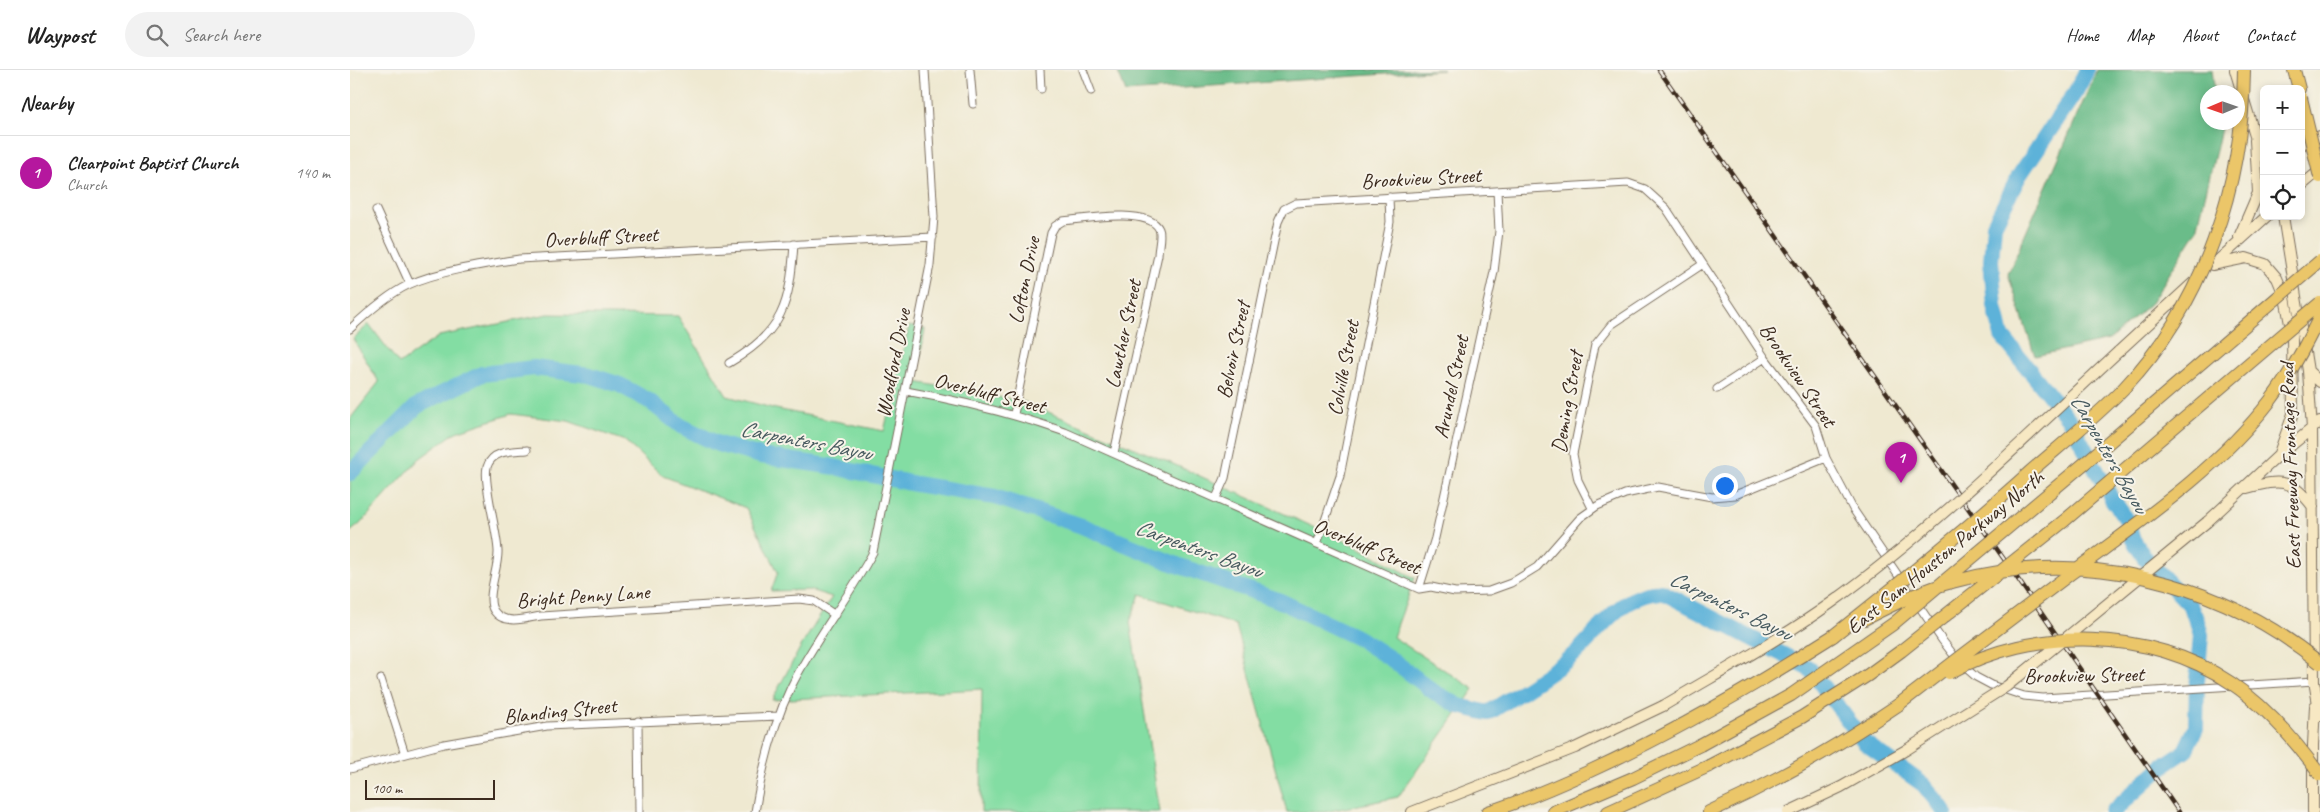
<!DOCTYPE html>
<html lang="en">
<head>
<meta charset="utf-8">
<style>
  body { margin:0; font-family:Caveat,sans-serif; background:#f2f2f2; color:#222 }
  .controls { position:absolute; right:15px; top:15px; display:grid; overflow:hidden; border-radius:8px; box-shadow:0 2px 8px #0003 }
  .controls button { width:45px; height:45px; display:grid; place-items:center; padding:0; border:0; border-bottom:1px solid #e0e0e0; background:#fff; color:#222; font:25px sans-serif }
  .compass { position:absolute; left:1850px; top:15px; width:45px; height:45px; border-radius:50%; background:#fff; box-shadow:0 2px 8px #0003; rotate:268deg }
  .scale { position:absolute; left:15px; bottom:12px; width:130px; box-sizing:border-box; padding-left:5px; border:2px solid #3b2a1e; border-top:0; font-size:14px; line-height:18px; white-space:nowrap; color:#3b2a1e; -webkit-text-stroke:4px #f7f3e8; paint-order:stroke }
  .you { position:absolute; left:1374px; top:415px; width:18px; height:18px; margin:-12px; border:4px solid #fff; border-radius:50%; background:#1a73e8; box-shadow:0 0 0 8px #1a73e833 }
  .badge { display:grid; place-items:center; width:32px; height:32px; border-radius:50%; background:#b5179e; color:#fff; font-size:16px; font-weight:700 }
  .pin { position:absolute; translate:-50% -41px; filter:drop-shadow(0 1px 2px #0008) }
  .pin::after { content:''; position:absolute; top:26px; width:18px; height:15px; background:inherit; clip-path:polygon(0 0,100% 0,50% 100%) }
  .list { margin:0; padding:0; list-style:none }
  h2 { display:flex; justify-content:space-between; align-items:center; height:65px; margin:0; padding:0 20px; font-size:21px }
  h2 small { font-size:16px; font-weight:400; color:#767676 }
  .list li { display:grid; grid-template-columns:32px 1fr auto; gap:15px; align-items:center; box-sizing:border-box; height:75px; padding:0 20px; border-top:1px solid #e0e0e0 }
  .list b { display:block; font-size:19px; white-space:nowrap }
  .list p { margin:0; font-size:16px; white-space:nowrap; color:#767676 }
  .list em { font-size:16px; font-style:normal; color:#767676 }
  .icon { flex:none; width:28px; height:28px; fill:none; stroke:currentColor; stroke-width:2; stroke-linecap:round; stroke-linejoin:round }
  .map { position:relative; flex:none; width:1970px; height:742px; overflow:hidden }
  header { display:flex; align-items:center; gap:30px; box-sizing:border-box; height:70px; padding:0 25px; background:#fff; border-bottom:1px solid #e0e0e0 }
  header strong { font-size:24px }
  nav { display:flex; gap:28px; margin-inline-start:auto; font-size:18px }
  .search { width:350px; height:45px; background:#f2f2f2; display:flex; align-items:center; gap:12px; box-sizing:border-box; padding:0 18px; border-radius:28px; color:#767676; font-size:19px }
  main { display:flex }
  aside { flex:1; background:#fff }
  .map>svg:first-child { display:block }
  .green { fill:#83dda3; stroke:#5f8460 }
  .forest { fill:#6abc89; stroke:#527354 }
  .lines { fill:none; stroke-linecap:round; stroke-linejoin:round }
  .river { stroke:#5db2d9; stroke-width:16 }
  .minor-casing { stroke:#7a6d5d; stroke-width:9 }
  .secondary-casing { stroke:#7a6d5d; stroke-width:12 }
  .motorway-casing { stroke:#7a6d5d; stroke-width:14 }
  .minor { stroke:#fff; stroke-width:7 }
  .secondary { stroke:#f7e8c3; stroke-width:10 }
  .motorway { stroke:#ebc669; stroke-width:12 }
  .rail-casing { stroke:#3b2a1e; stroke-width:4.5 }
  .rail { stroke:#f7f3e8; stroke-width:2.5; stroke-dasharray:8; stroke-linecap:butt }
  .secondary-bridge-casing { stroke:#7a6d5d; stroke-width:12; stroke-linecap:butt }
  .motorway-bridge-casing { stroke:#7a6d5d; stroke-width:14; stroke-linecap:butt }
  .secondary-bridge { stroke:#f7e8c3; stroke-width:10 }
  .motorway-bridge { stroke:#ebc669; stroke-width:12 }
  .labels { text-anchor:middle; stroke-width:4; stroke-linejoin:round; paint-order:stroke }
  .street-label { font-size:21px; fill:#3b2a1e; stroke:#f7f3e8 }
  .water-label { font-size:22px; font-style:italic; fill:#475a5f; stroke:#f7f3e8 }
</style>
</head>
<body>
<header>
<strong>Waypost</strong>
<div class="search"><svg class="icon" aria-label="search" viewBox="0 0 24 24"><circle cx="10" cy="10" r="6"/><path d="M15 15l6 6"/></svg>Search here</div>
<nav><a>Home</a><a>Map</a><a>About</a><a>Contact</a></nav>
</header>
<main>
<aside>
<h2>Nearby<small></small></h2>
<ul class="list">
<li><span class="badge">1</span><div><b>Clearpoint Baptist Church</b><p>Church</p></div><em>140 m</em></li>
</ul>
</aside>
<div class="map">
<svg width="1970" height="742" viewBox="0 0 1970 742">
  <rect width="100%" height="100%" fill="#f7f3e8"/>
  <filter id="ink" filterUnits="userSpaceOnUse"><feTurbulence type="fractalNoise" baseFrequency=".02" numOctaves="2"/><feDisplacementMap in="SourceGraphic" scale="10" xChannelSelector="R" yChannelSelector="G"/><feConvolveMatrix kernelMatrix="1 2 1 2 8 2 1 2 1" color-interpolation-filters="sRGB"/></filter>
  <filter id="wash" filterUnits="userSpaceOnUse"><feTurbulence type="fractalNoise" baseFrequency=".0096" numOctaves="4" result="noise"/><feDisplacementMap in="SourceGraphic" scale="20" xChannelSelector="R" yChannelSelector="G"/><feGaussianBlur stdDeviation="1.12" result="paint"/><feColorMatrix in="noise" values="0 0 0 0 0 0 0 0 0 0 0 0 0 0 0 0 0 1.4 0 .05"/><feComposite in="paint" operator="in"/></filter>
  <g filter="url(#wash)">
    <rect width="100%" height="100%" fill="#efe9d1"/>
    <path class="green" d="M 198,244 L 328,246 L 377,326 L 426,339 L 534,361 L 559,256 L 575,259 L 566,312 L 674,332 L 823,394 L 1006,476 L 1065,508 L 1043,567 L 1124,619 L 1048,727 L 975,742 L 937,742 L 886,555 L 790,524 L 780,552 L 810,742 L 631,742 L 632,619 L 422,630 L 450,578 L 482,527 L 460,520 L 421,521 L 428,502 L 396,438 L 313,406 L 275,371 L 218,351 L 161,344 L 106,362 L 69,389 L 10,454 L 0,462 L 0,349 L 29,312 L 3,269 L 19,254 L 49,294 L 89,266 Z"/>
    <path class="forest" d="M 767,0 L 1093,0 L 776,22 Z
      M 1747,0 L 1862,0 L 1865,22 L 1858,22 L 1858,52 L 1870,53 L 1871,59 L 1847,160 L 1801,233 L 1759,270 L 1685,286 L 1658,204 Z"/>
    <g class="lines">
      <path class="river" d="M 1737,0 L 1726,21 L 1669,106 L 1644,155 L 1641,191 L 1645,236 L 1652,266 L 1720,351 L 1762,429 L 1777,450 L 1782,468 L 1794,487 L 1839,534 L 1846,548 L 1851,565 L 1847,610 L 1846,658 L 1835,681 L 1813,696 L 1762,742
        M 0,403 L 67,336 L 132,304 L 184,298 L 240,305 L 270,315 L 299,331 L 331,356 L 368,374 L 411,386 L 479,396 L 565,414 L 645,427 L 732,456 L 827,495 L 928,530 L 1010,569 L 1044,591 L 1084,622 L 1109,636 L 1138,643 C 1166,625 1195,608 1221,587 C 1251,562 1267,524 1312,522 L 1459,598 L 1515,673 L 1574,715 L 1595,742"/>
    </g>
  </g>
  <g filter="url(#ink)">
    <g class="lines">
      <g class="minor-casing">
        <path id="minor" d="M 620,0 L 623,34
          M 690,0 L 691,19
          M 733,0 L 741,21
          M 26,140 L 60,214
          M 0,259 C 17,243 37,225 58,215 C 88,201 136,194 169,189 L 583,167
          M 379,293 C 433,262 440,234 444,174
          M 1367,319 L 1415,288
          M 556,321 C 611,331 662,343 715,362 L 1069,519 L 1081,517 L 1105,522 L 1139,521 L 1161,513 L 1187,497 L 1230,448 L 1247,436 L 1275,424 L 1308,417 L 1362,427 L 1385,425 L 1476,388
          M 664,344 L 701,163 L 705,156 L 713,151 C 733,149 799,137 809,159 C 812,165 808,178 808,185 L 764,383
          M 177,380 C 163,381 142,380 137,397 C 133,412 147,460 148,481 C 149,498 135,528 144,541 C 154,556 177,548 191,546 L 449,529 L 464,531 L 485,545
          M 866,428 L 875,408 L 928,152 L 934,139 L 946,133 L 1278,113 L 1295,119 L 1316,138 L 1415,288 L 1466,356 L 1476,388 L 1503,439 L 1592,570 L 1609,592 L 1626,607 L 1641,615 L 1674,626 L 1693,628 L 1964,611
          M 1242,438 L 1228,410 L 1223,384 L 1245,275 L 1261,255 L 1353,194
          M 967,474 L 990,406 L 1040,152 L 1039,127
          M 1069,519 L 1085,468 L 1144,202 L 1149,161 L 1147,121
          M 31,609 L 55,684
          M 288,651 L 289,742
          M 0,699 L 94,674 L 197,656 L 428,646
          M 405,742 C 412,699 422,657 441,617 C 464,570 498,529 523,482 L 580,195 L 584,147 L 575,0"/>
      </g>
      <g class="secondary-casing">
        <path id="secondary" d="M 1885,0 L 1908,76
          M 1951,75 L 1970,66
          M 1951,116 L 1970,100
          M 1933,146 L 1958,301 L 1962,359 L 1964,611 L 1970,646
          M 1889,167 L 1908,123 L 1905,70
          M 1864,194 L 1917,146
          M 1862,195 L 1896,188 L 1915,194 L 1927,208 L 1935,227 L 1942,265 L 1943,344 L 1928,386
          M 1768,282 L 1844,212
          M 1958,301 L 1970,312
          M 1897,418 C 1931,409 1941,408 1963,437
          M 1857,452 L 1928,386 L 1970,352
          M 1062,742 L 1225,678 L 1313,636
          M 1963,742 L 1963,675 L 1965,636"/>
      </g>
      <g class="motorway-casing">
        <path id="motorway" d="M 1944,0 L 1949,19
          M 1138,742 C 1173,731 1207,716 1240,701 C 1325,662 1404,616 1483,566
          M 1203,742 L 1283,708 L 1350,675
          M 1258,742 L 1359,696
          M 1359,742 C 1425,712 1488,676 1548,635"/>
      </g>
      <use href="#minor" class="minor"/>
      <use href="#secondary" class="secondary"/>
      <use href="#motorway" class="motorway"/>
      <g class="rail-casing">
        <path id="rail" d="M 1309,0 L 1656,492 L 1829,742"/>
      </g>
      <use href="#rail" class="rail"/>
      <g class="secondary-bridge-casing">
        <path id="secondary-bridge" d="M 1313,636 C 1370,602 1428,571 1481,533 C 1584,459 1675,368 1768,282
          M 1438,742 L 1491,717 L 1556,680 L 1657,616 L 1857,452"/>
      </g>
      <g class="motorway-bridge-casing">
        <path id="motorway-bridge" d="M 1951,28 L 1970,107
          M 1512,550 C 1542,535 1573,519 1606,511 C 1733,477 1869,511 1970,593
          M 1483,566 C 1550,513 1617,459 1681,401 C 1712,374 1745,348 1774,318 C 1854,234 1893,115 1894,0
          M 1599,603 C 1683,556 1801,558 1881,613 C 1917,637 1945,670 1970,705
          M 1548,635 C 1605,591 1663,547 1720,504 C 1791,451 1866,401 1920,331 C 1940,305 1956,275 1970,246
          M 1350,675 L 1441,625 L 1543,554 L 1742,387 L 1970,191
          M 1359,696 L 1452,647 L 1518,605 L 1551,581 L 1714,451 L 1970,233"/>
      </g>
      <use href="#secondary-bridge" class="secondary-bridge"/>
      <use href="#motorway-bridge" class="motorway-bridge"/>
    </g>
  </g>
  <g class="labels">
    <g class="street-label">
      <text transform="translate(1071 108) rotate(-3)" y="7">Brookview Street</text>
      <text transform="translate(251 167) rotate(-3)" y="7">Overbluff Street</text>
      <text transform="translate(674 210) rotate(-78)" y="7">Lofton Drive</text>
      <text transform="translate(773 264) rotate(-78)" y="7">Lawther Street</text>
      <text transform="translate(883 280) rotate(-78)" y="7">Belvoir Street</text>
      <text transform="translate(543 293) rotate(-79)" y="7">Woodford Drive</text>
      <text transform="translate(993 298) rotate(-79)" y="7">Colville Street</text>
      <text transform="translate(1448 305) rotate(56)" y="7">Brookview Street</text>
      <text transform="translate(1101 317) rotate(-78)" y="7">Arundel Street</text>
      <text transform="translate(640 323) rotate(14)" y="7">Overbluff Street</text>
      <text transform="translate(1217 332) rotate(-80)" y="7">Deming Street</text>
      <text transform="translate(1940 396) rotate(-92)" y="7">East Freeway Frontage Road</text>
      <text transform="translate(1017 476) rotate(23)" y="7">Overbluff Street</text>
      <text transform="translate(1595 482) rotate(-39)" y="7">East Sam Houston Parkway North</text>
      <text transform="translate(233 526) rotate(-4)" y="7">Bright Penny Lane</text>
      <text transform="translate(1734 605) rotate(-1)" y="7">Brookview Street</text>
      <text transform="translate(210 641) rotate(-6)" y="7">Blanding Street</text>
    </g>
    <g class="water-label">
      <text transform="translate(456 370) rotate(11)" y="8">Carpenters Bayou</text>
      <text transform="translate(1760 383) rotate(60)" y="8">Carpenters Bayou</text>
      <text transform="translate(849 478) rotate(20)" y="8">Carpenters Bayou</text>
      <text transform="translate(1381 535) rotate(26)" y="8">Carpenters Bayou</text>
    </g>
  </g>
</svg>
<div class="controls">
<button>+</button>
<button>−</button>
<button><svg class="icon" aria-label="locate" viewBox="0 0 24 24"><circle cx="12" cy="12" r="6"/><path d="M12 2v4M12 18v4M2 12h4M18 12h4"/></svg></button>
</div>
<svg class="compass" viewBox="-18 -18 36 36"><path d="M0-13l5 13h-10z" fill="#e53935"/><path d="M0 13l5-13h-10z" fill="#767676"/></svg>
<div class="scale">100 m</div>
<div class="you"></div>
<div class="pin badge" style="left:1551px;top:413px">1</div>
</div>
</main>
</body>
</html>
